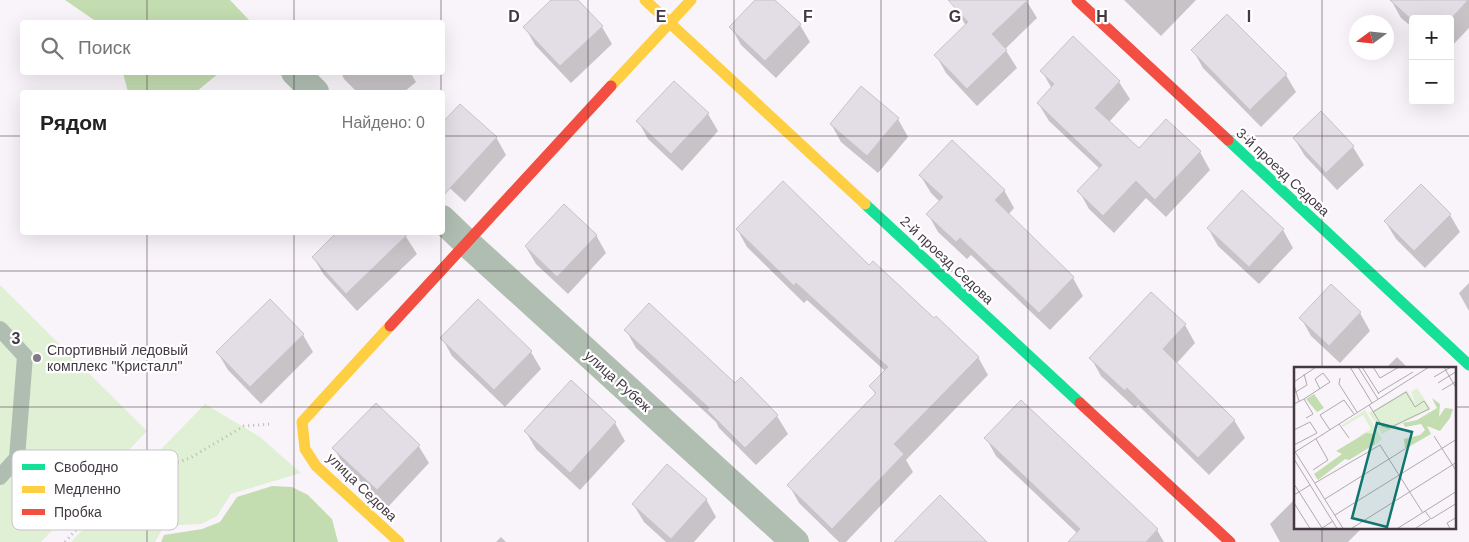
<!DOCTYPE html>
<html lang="ru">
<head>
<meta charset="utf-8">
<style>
  body { margin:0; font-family:Helvetica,sans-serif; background:#f2f2f2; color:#222 }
  .controls { position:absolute; right:15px; top:15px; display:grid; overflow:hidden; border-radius:5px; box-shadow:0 5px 20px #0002 }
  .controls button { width:45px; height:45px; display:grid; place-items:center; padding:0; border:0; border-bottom:1px solid #e0e0e0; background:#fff; color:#222; font:25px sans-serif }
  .compass { position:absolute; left:1349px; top:15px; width:45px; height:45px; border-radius:50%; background:#fff; box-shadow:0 5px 20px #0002; rotate:255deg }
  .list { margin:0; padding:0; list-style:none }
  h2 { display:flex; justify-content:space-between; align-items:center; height:65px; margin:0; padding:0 20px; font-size:21px }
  h2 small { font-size:16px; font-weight:400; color:#767676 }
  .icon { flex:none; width:28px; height:28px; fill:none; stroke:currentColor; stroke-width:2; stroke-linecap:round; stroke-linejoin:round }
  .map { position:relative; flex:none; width:1469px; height:542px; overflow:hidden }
  .search { position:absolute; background:#fff; box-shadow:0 5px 20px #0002; left:20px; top:20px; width:425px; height:55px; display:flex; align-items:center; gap:12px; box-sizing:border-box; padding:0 18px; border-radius:5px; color:#767676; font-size:19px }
  .panel { position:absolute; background:#fff; box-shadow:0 5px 20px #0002; left:20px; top:90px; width:425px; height:145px; border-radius:5px }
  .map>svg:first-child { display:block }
  .green { fill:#e0f0d5 }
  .forest { fill:#c3dcb0 }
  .shadow { fill:#0003 }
  .building { fill:#e3dde5; stroke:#c8c2ca }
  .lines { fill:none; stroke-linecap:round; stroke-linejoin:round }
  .path { stroke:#b4bbb5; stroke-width:3; stroke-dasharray:1 4; stroke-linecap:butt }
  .lane { stroke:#b0beb2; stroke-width:16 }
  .street { stroke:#b0beb2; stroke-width:28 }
  .fast { stroke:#16e098; stroke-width:11 }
  .slow { stroke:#ffcf43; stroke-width:11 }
  .jam { stroke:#f24e42; stroke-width:11 }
  .grid { fill:none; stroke:#433943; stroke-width:1; stroke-opacity:0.55 }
  .poi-dot { fill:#837a83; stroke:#fff; stroke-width:2 }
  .labels { text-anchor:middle; stroke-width:4.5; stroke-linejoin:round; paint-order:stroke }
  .street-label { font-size:14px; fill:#433943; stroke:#fff }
  .poi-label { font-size:14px; fill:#433943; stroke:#fff; text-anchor:start }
  .inset-road { fill:none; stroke:#b0a9b0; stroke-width:1 }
  .view { fill:#0f766e; fill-opacity:0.15; stroke:#0f766e; stroke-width:2.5 }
  .inset-edge { fill:none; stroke:#433943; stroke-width:2.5 }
  .key { fill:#fff; stroke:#c7c4c7; stroke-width:1 }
  .key-label { font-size:14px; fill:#433943 }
  .grid-label { font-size:16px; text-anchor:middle; font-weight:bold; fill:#433943; stroke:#fff; stroke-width:4.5; stroke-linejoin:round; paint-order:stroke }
</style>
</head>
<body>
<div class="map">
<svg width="1469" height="542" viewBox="0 0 1469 542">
  <rect width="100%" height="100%" fill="#f9f4f9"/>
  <path class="green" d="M 0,285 L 147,431 L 41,542 L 0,542 Z
    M 205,404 L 260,437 L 301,473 L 231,494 L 217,516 L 201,524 L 164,526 L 155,542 L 71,542 Z"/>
  <path class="forest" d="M 65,0 L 230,0 L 251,22 L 97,22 Z
    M 123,73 L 123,72 L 219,73 L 196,92 L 128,92 Z
    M 272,486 L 292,487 L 308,495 L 332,519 L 338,542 L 161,542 L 164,535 L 202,529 L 220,522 L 237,497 Z"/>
  <path class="shadow" d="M 553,0 L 577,0 L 602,27 L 612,44 L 571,83 L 535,45 L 525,27 Z
    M 757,0 L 773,0 L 800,25 L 810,42 L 776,78 L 741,45 L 731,27 Z
    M 962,0 L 1026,0 L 1037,18 L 1005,49 L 1017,68 L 977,106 L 946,73 L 936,55 L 966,26 L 955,7 Z
    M 1124,0 L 1196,0 L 1161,36 Z
    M 1391,0 L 1469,0 L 1469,28 L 1450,48 L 1450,19 L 1413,19 L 1413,28 L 1401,18 Z
    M 1073,37 L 1119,82 L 1130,99 L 1109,122 L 1139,149 L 1166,120 L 1200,152 L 1210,170 L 1166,217 L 1146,198 L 1114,233 L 1089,209 L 1079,191 L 1100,169 L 1049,121 L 1038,103 L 1052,89 L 1042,71 Z
    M 1193,50 L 1286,75 L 1296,92 L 1261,127 L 1203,68 Z
    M 341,72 L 410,72 L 416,82 L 404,92 L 357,92 L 344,79 Z
    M 861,88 L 898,119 L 908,137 L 878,173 L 841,142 L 831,124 Z
    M 1321,113 L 1353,147 L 1364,165 L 1337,190 L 1305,156 L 1294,138 Z
    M 708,114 L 718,131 L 682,171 L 648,139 L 638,121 Z
    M 496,137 L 506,155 L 465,202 L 442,181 Z
    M 920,175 L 1004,190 L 1014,208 L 1008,215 L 1073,278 L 1083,296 L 1050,330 L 971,255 L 967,259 L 938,232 L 928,214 L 940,202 L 931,193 Z
    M 1450,215 L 1460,232 L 1425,268 L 1396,239 L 1385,221 Z
    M 1208,228 L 1283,230 L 1293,248 L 1259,284 L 1218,246 Z
    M 737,229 L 869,266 L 978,357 L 988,375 L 906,460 L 913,472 L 846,542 L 839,542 L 799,503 L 789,485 L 876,395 L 870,386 L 885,371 L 807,300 L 804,303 L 747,247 Z
    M 403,232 L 417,254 L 357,311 L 324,275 L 313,257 Z
    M 596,235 L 606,253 L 568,294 L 536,264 L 526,247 Z
    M 1469,283 L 1469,311 L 1459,293 Z
    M 1332,286 L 1360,313 L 1370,331 L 1340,363 L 1311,336 L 1301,318 Z
    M 1185,325 L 1195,343 L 1176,364 L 1234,420 L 1245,438 L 1209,475 L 1138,405 L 1135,408 L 1101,376 L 1091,358 Z
    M 626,330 L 735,385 L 741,379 L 777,416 L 788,434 L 756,465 L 719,428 L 716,422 L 636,348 Z
    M 303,335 L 313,352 L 261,404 L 228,370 L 218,353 Z
    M 442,338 L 531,352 L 541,369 L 505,407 L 452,356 Z
    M 1397,357 L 1408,368 L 1386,368 Z
    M 1021,402 L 1157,530 L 1164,542 L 1070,542 L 1078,534 L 996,456 L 986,438 Z
    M 615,423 L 625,441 L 580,490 L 536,449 L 526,432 Z
    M 418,445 L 429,463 L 388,507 L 344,466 L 334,448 Z
    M 706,499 L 716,517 L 694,542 L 666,542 L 644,522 L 633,504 Z
    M 1295,499 L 1295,528 L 1362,528 L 1348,542 L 1280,542 L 1270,524 Z
    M 501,537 L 506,542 L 496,542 Z"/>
  <path class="building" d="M 551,0 L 578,0 L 603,26 L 560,66 L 523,27 Z
    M 755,0 L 775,0 L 801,24 L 765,61 L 729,27 Z
    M 948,0 L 1028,0 L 992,34 L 1007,50 L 967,89 L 934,55 L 968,22 Z
    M 1390,0 L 1468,0 L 1450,20 L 1413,19 L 1413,21 Z
    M 1227,14 L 1287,74 L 1250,110 L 1191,50 Z
    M 1073,36 L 1120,81 L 1095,108 L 1139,148 L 1166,119 L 1201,151 L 1155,200 L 1136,181 L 1103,216 L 1077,191 L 1102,165 L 1037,103 L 1054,84 L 1040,71 Z
    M 674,81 L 709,113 L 671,154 L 636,121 Z
    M 861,86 L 899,118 L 867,156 L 830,124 Z
    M 460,104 L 497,137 L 442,197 L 442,123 Z
    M 1321,111 L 1354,146 L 1326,173 L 1293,138 Z
    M 952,140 L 1005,190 L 995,200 L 1074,277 L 1039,313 L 960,238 L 956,242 L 926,214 L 943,197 L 919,175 Z
    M 783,181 L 869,265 L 873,261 L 934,318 L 936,316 L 979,357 L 894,444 L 904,454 L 832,529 L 787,485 L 876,393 L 869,386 L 888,367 L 796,283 L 794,286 L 736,229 Z
    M 1421,184 L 1451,214 L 1414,251 L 1384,221 Z
    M 1242,190 L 1284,229 L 1249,267 L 1207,228 Z
    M 564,204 L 597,235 L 557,277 L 525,246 Z
    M 337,232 L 410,232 L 346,294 L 312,257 Z
    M 1331,284 L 1361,312 L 1329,346 L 1299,318 Z
    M 1151,292 L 1186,324 L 1163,349 L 1235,420 L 1198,458 L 1127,388 L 1125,391 L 1089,358 Z
    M 270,299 L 304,334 L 250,387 L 216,352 Z
    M 478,299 L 532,351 L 494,390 L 440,338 Z
    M 649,303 L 735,383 L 741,377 L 778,415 L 745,448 L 707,410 L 709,408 L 624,330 Z
    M 571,380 L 616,422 L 570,473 L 524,431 Z
    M 1021,400 L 1158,529 L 1146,542 L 1068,542 L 1080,529 L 984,438 Z
    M 376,403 L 420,445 L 377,490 L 332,448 Z
    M 667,464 L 707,499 L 671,539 L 632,504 Z
    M 940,495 L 987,542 L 894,542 Z"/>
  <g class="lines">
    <path class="path" d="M 65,542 L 75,531 L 146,473 L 190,458 L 244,426 L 272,424"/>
    <path class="lane" d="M 0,329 L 25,356 L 17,458 L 0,477"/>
    <path class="street" d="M 295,72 L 315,92
      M 442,219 L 467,243 L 795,542"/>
    <path class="fast" d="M 1228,140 L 1469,365
      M 865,204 L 1080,403"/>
    <path class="slow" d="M 645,0 L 865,204
      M 611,86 L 691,0
      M 390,326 L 302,422 L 305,449 L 316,466 L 399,542"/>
    <path class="jam" d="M 1077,0 L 1228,140
      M 390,326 L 611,86
      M 1080,403 L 1230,542"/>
  </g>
  <path class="grid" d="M 147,0 L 147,22M 294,0 L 294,22M 441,0 L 441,22M 588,0 L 588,542M 734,0 L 734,542M 881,0 L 881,542M 1028,0 L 1028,542M 1175,0 L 1175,542M 1322,0 L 1322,368M 147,72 L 147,92M 294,72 L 294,92M 441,72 L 441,92M 0,136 L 22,136M 442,136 L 1469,136M 147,232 L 147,542M 294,232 L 294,542M 441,232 L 441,542M 0,271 L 1469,271M 0,407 L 1295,407M 1455,407 L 1469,407M 1322,528 L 1322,542"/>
  <circle class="poi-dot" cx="37" cy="358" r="5"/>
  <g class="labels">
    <g class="street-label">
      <text transform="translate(1283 172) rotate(43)" y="5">3-й проезд Седова</text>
      <text transform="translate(947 260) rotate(43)" y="5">2-й проезд Седова</text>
      <text transform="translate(618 381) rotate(42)" y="5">улица Рубеж</text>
      <text transform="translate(362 487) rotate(44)" y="5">улица Седова</text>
    </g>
    <g class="poi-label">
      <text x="47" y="355">Спортивный ледовый<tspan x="47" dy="16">комплекс "Кристалл"</tspan></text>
    </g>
  </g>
  <g transform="translate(1294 367)">
    <rect width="162" height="162" fill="#f9f4f9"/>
    <path d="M 123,21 L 137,42 L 88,67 L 75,46 L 113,23 L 122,38 L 117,25 ZM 71,43 L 88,72 L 82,77 L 80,66 L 64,70 L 77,62 L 69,48 L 49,60 L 48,58 Z" fill="#e0f0d5"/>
    <path d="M 20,27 L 30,41 L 23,45 L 12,32 ZM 138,31 L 146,37 L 145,50 L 151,41 L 159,42 L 156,51 L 146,64 L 133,59 L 137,67 L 111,82 L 110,72 L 126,68 L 131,63 L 127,57 L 111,60 L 109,56 L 123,53 L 143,41 ZM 72,66 L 81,67 L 81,77 L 55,93 L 51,92 L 24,113 L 20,107 L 48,87 L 42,84 Z" fill="#c3dcb0"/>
    <path class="inset-road" d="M 56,0 L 78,36M 64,0 L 84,32M 68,0 L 85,27M 79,0 L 86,11 L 105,0M 150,0 L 162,21M 140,10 L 157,0M 46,11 L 45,17 L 63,45M 0,15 L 22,0M 144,16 L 163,4M 0,18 L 5,34M 148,23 L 163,14M 0,26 L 13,18 L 10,7M 84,26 L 119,5M 10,32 L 19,47 L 12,51M 0,37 L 10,32 L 36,15 L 29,6 L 21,12 L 26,22M 75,38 L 88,59 L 95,61 L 135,42 L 130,34 L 121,40 L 112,25 L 79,45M 45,57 L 55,71M 0,63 L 16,55 L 23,66 L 0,78M 36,63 L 26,48 L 50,33 L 60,47M 140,69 L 163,105M 0,83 L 50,163M 1,85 L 135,0M 0,92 L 44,163M 19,103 L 34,93 L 22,72M 21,116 L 86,78 L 129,146M 0,117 L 28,161M 0,128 L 16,118M 31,132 L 111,82M 0,136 L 17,163M 131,144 L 137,152 L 163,136M 41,148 L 163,72M 25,163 L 39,154M 55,163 L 163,95M 101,163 L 163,124M 119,163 L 136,152M 157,163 L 153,156 L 163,150"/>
    <path class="view" d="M 83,56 L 118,65 L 93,160 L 58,151 Z"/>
    <rect width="162" height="162" class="inset-edge"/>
  </g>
  <rect x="12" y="450" width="166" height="80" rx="8" class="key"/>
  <rect x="22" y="464" width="23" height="6" fill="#16e098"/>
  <rect x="22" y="486" width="23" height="7" fill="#ffcf43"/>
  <rect x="22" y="509" width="23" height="6" fill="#f24e42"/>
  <g class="key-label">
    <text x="54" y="472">Свободно</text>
    <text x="54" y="494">Медленно</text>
    <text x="54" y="517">Пробка</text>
  </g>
  <g class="grid-label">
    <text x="514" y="22">D</text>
    <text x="661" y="22">E</text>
    <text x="808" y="22">F</text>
    <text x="955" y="22">G</text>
    <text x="1102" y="22">H</text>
    <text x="1249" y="22">I</text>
    <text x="16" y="344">3</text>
  </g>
</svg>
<div class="controls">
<button>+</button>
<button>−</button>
</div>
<svg class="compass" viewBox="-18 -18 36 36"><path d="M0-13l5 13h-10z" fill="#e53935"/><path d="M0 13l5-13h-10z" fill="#767676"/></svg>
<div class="search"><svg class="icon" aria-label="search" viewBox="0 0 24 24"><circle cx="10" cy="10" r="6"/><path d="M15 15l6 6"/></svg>Поиск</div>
<section class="panel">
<h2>Рядом<small>Найдено: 0</small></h2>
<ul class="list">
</ul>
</section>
</div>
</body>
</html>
